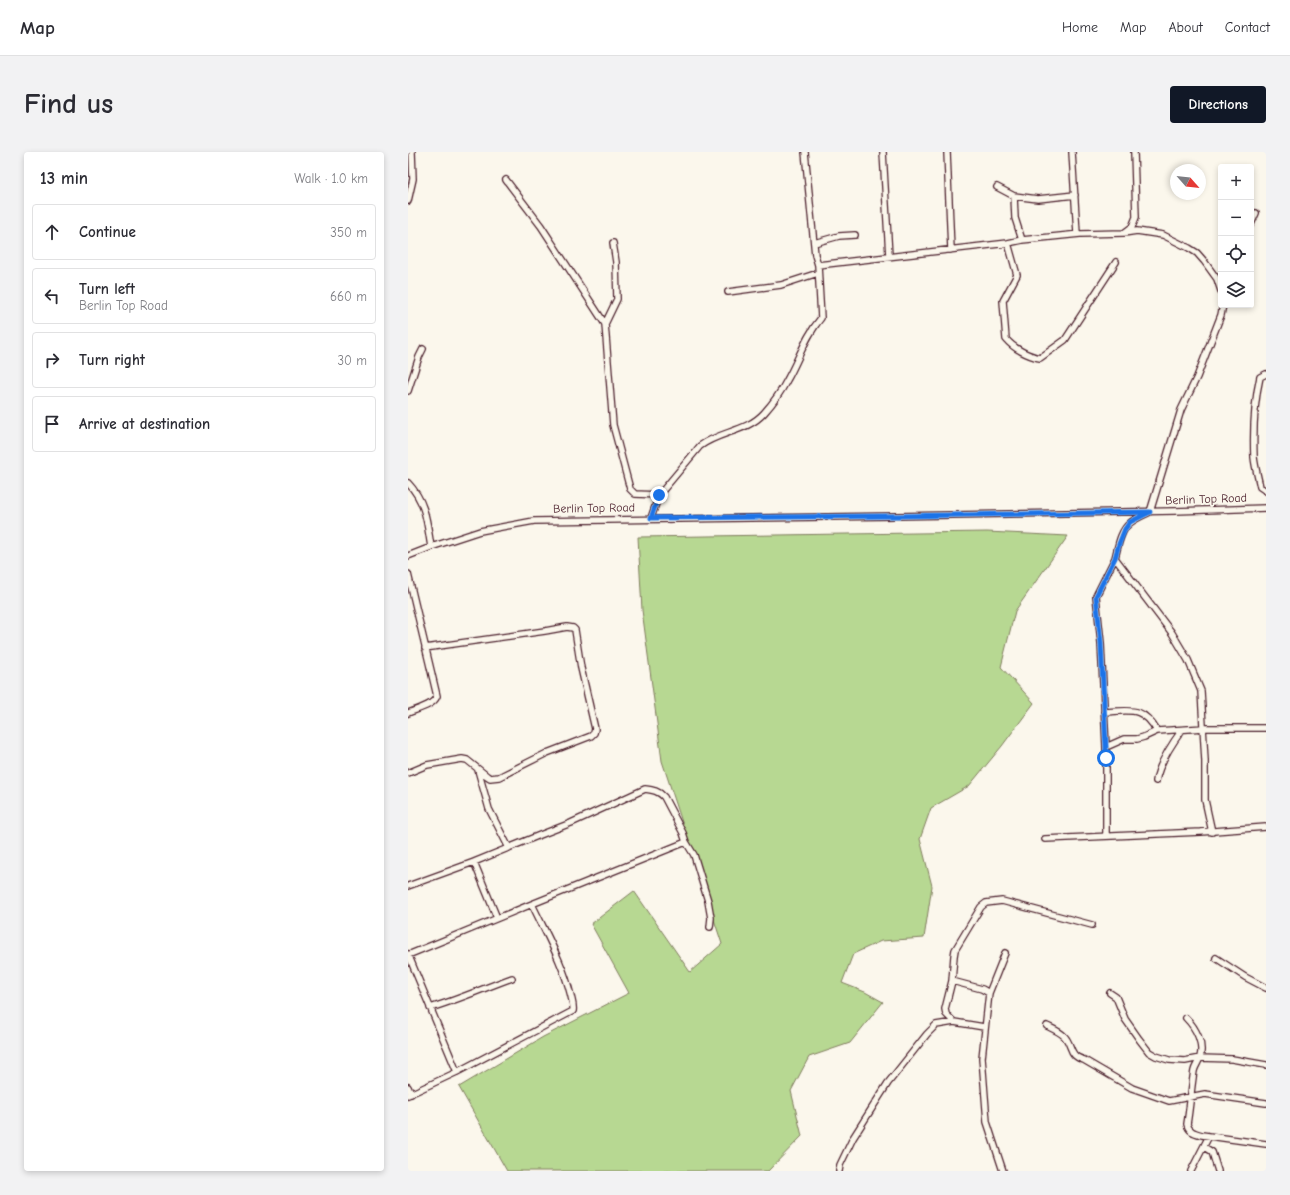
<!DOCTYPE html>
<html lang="en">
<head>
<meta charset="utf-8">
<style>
  body { margin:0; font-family:"Comic Neue",sans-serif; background:#f2f2f3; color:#2b2b33 }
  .controls { position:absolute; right:12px; top:12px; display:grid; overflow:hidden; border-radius:4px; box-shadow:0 2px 6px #0003 }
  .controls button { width:36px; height:36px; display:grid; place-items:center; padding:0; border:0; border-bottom:1px solid #e1e1e2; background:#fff; color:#2b2b33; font:20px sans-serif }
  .compass { position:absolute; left:762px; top:12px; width:36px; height:36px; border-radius:50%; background:#fff; box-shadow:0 2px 6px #0003; rotate:117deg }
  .stop { position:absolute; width:12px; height:12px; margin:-9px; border:3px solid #1a73e8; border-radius:50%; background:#fff }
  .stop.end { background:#1a73e8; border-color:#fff; box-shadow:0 1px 4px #0008 }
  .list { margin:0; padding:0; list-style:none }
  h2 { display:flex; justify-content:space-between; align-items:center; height:52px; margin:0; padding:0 16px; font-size:17px }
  h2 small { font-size:13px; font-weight:400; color:#7c7c81 }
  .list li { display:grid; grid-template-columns:26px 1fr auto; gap:12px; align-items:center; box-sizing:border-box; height:56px; margin:0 8px 8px; padding:0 8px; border:1px solid #e1e1e2; border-radius:4px }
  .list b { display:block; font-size:15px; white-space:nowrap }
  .list p { margin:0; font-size:13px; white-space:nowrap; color:#7c7c81 }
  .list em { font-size:13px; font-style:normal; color:#7c7c81 }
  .icon { flex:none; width:22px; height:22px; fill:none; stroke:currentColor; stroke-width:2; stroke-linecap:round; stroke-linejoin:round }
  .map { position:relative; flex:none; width:858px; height:1019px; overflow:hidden; border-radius:4px }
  header { display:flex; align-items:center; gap:24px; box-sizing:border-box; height:56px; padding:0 20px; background:#fff; border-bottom:1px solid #e1e1e2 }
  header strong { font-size:19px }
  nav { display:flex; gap:22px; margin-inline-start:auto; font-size:14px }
  .intro { display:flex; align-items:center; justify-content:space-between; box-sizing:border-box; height:96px; padding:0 24px }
  h1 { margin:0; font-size:28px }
  .button { padding:10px 18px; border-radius:4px; background:#111827; color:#fff; font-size:14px; font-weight:700 }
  main { display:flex; gap:24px; padding:0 24px }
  aside { flex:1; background:#fff; border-radius:4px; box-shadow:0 2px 6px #0003 }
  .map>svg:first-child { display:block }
  .green { fill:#b7d892; stroke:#807c5e }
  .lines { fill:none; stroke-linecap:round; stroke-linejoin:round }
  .street-casing { stroke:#4a1f2b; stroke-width:8 }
  .street { stroke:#fbf7ec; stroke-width:5.5 }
  .route { stroke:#1a73e8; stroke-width:5 }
  .labels { text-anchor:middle; stroke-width:3.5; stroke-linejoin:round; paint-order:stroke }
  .street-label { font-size:12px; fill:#4a1f2b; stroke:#fbf7ec }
</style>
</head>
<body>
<header>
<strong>Map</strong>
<nav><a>Home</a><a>Map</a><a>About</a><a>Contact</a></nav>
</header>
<div class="intro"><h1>Find us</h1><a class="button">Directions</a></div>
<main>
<aside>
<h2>13 min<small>Walk · 1.0 km</small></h2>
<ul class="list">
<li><svg class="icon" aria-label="ahead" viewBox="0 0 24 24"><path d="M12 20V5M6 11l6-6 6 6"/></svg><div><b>Continue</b></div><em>350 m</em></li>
<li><svg class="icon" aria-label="left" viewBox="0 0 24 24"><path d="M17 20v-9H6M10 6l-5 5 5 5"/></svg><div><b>Turn left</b><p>Berlin Top Road</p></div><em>660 m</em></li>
<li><svg class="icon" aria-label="right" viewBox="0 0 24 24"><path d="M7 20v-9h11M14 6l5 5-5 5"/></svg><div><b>Turn right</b></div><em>30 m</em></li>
<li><svg class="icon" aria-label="arrive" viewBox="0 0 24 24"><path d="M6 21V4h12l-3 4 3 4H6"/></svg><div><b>Arrive at destination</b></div></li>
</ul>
</aside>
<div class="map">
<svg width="858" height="1019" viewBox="0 0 858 1019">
  <rect width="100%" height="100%" fill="#fbf7ec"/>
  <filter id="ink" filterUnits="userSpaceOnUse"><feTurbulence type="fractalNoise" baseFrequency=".025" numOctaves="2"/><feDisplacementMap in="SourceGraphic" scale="8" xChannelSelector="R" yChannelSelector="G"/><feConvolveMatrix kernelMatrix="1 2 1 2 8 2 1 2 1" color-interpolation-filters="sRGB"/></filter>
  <g filter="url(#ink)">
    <path class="green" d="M 579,380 L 660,384 L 607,459 L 593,515 L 626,551 L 594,594 L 561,634 L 523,656 L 512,687 L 524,734 L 516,786 L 473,789 L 445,802 L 434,831 L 457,840 L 475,850 L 442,891 L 401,905 L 383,939 L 394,984 L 360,1019 L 99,1019 L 51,935 L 135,885 L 221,841 L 183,772 L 226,739 L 282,820 L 314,792 L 254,609 L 234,458 L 230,385 Z"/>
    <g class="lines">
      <g class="street-casing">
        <path id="street" d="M 475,0 L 481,104
          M 539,0 L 543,98
          M 664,0 L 669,82
          M 98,28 L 133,74 L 197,172
          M 589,35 L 606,44 L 630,47 L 667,43
          M 606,44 L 607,66 L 614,88
          M 0,49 L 5,27 L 4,0
          M 843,72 L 848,61
          M 716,81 L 729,79 L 755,83 L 781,96 L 789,101 L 796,109 L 809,127 L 813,139
          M 205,91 L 208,110 L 209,147 L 197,172 L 205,273 L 222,337 L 227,342 L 251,343
          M 406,91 L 431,84 L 447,83
          M 600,91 L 609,123 L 595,149 L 598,187 C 605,196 620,204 632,206 L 657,188 L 708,110
          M 410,113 L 600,91 L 614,88 L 672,82 L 716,81 L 724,75 L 728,65 L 726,0
          M 320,140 L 373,133 L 410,121
          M 858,222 L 852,225 C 846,251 845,278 846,305 C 847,315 850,325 852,335 L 858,339
          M 0,239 L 11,205 L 15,197
          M 0,331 C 18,350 19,371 23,395
          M 243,366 L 251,343 L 292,294 C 312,279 339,280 356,261 C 365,251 373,240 379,228 C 391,207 397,185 413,166 L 410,113 L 407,103 L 397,0
          M 0,404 L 23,395 L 72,379 L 126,369 L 488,364 L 767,359 L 858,356
          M 707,406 C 710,395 712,379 722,371 C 728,366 736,363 742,360 L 773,258 L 789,225 L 813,163 L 815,153
          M 0,422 L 29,544 C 25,554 9,557 0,561
          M 696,560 C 722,559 734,553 749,579 L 736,585 L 729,587 L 716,587 L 698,595
          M 749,579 L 796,576 L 858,576
          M 70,618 L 81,657 L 101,696
          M 0,621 L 19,613 L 54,607 L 59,608 L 79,624 L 82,626 L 91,625 L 139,601 L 183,584 L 186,581 L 187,577 L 173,516 L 167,478 L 165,476 L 159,475 L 137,479 L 17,496
          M 748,629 C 751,611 763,593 774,578
          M 698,684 L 698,595 L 693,491 L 688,444 L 707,406 L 764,481 L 780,508 L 793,539 L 797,609 L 797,648 L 804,680
          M 637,687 L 793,680 L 858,675
          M 66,710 L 89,766
          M 0,734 L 66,710 L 132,683 L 163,671 L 237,637 C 245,638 251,639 256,645 L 275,681 L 278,690 L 286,703 L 300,749 L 303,766 L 302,775
          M 0,802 L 49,920
          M 0,803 L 124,752
          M 808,806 L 837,825 L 858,836
          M 544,829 L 537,857 L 538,862 L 546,870
          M 581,841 L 574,837 L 544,829 L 546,804 L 547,798 L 573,755 L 578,751 L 594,749 L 684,773
          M 702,841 L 708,845 L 717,867 L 731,887 L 741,900 L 748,904 L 761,908 L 777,909 L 792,906 L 824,907 L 858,913
          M 22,856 C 50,848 76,836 104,826
          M 778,866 C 788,876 796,892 792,905 C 791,910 787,914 786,919 C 783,937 782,954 779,972 C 781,980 787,981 794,983 L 858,992
          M 639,874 C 645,877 651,879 656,884 C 665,893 660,904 676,908 L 724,936 L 761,949 L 797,942 L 858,951
          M 0,935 L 3,942
          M 0,943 L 49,920 L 165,859 C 166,854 164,849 163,844 C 155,811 138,782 124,752 L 278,690
          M 796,995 L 804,1000 L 810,1019
          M 431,1019 L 432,1013 L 445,986 L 480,931 L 519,882 L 528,873 L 546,870 L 576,875
          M 595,1019 L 579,970 L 574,906 L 581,841 L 597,801
          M 783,1019 L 801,984"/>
      </g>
      <use href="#street" class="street"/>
    </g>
  </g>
  <g class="lines" filter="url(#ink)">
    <path class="route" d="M 251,343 L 243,366 L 488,364 L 742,360 L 722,370 L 717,377 L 711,392 L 707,406 L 688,444 L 693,491 L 698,595 L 698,606"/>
  </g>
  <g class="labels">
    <g class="street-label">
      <text transform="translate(798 347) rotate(-2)" y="4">Berlin Top Road</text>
      <text transform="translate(186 356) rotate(-1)" y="4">Berlin Top Road</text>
    </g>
  </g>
</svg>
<div class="controls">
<button>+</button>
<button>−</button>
<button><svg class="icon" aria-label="locate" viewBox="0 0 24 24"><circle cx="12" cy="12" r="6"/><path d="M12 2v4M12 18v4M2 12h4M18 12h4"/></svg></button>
<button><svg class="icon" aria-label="layers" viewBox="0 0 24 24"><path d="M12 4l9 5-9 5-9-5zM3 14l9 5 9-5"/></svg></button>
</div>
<svg class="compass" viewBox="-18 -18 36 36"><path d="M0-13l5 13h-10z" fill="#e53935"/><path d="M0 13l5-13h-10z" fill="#7c7c81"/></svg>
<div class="stop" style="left:698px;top:606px"></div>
<div class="stop end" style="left:251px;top:343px"></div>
</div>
</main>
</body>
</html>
